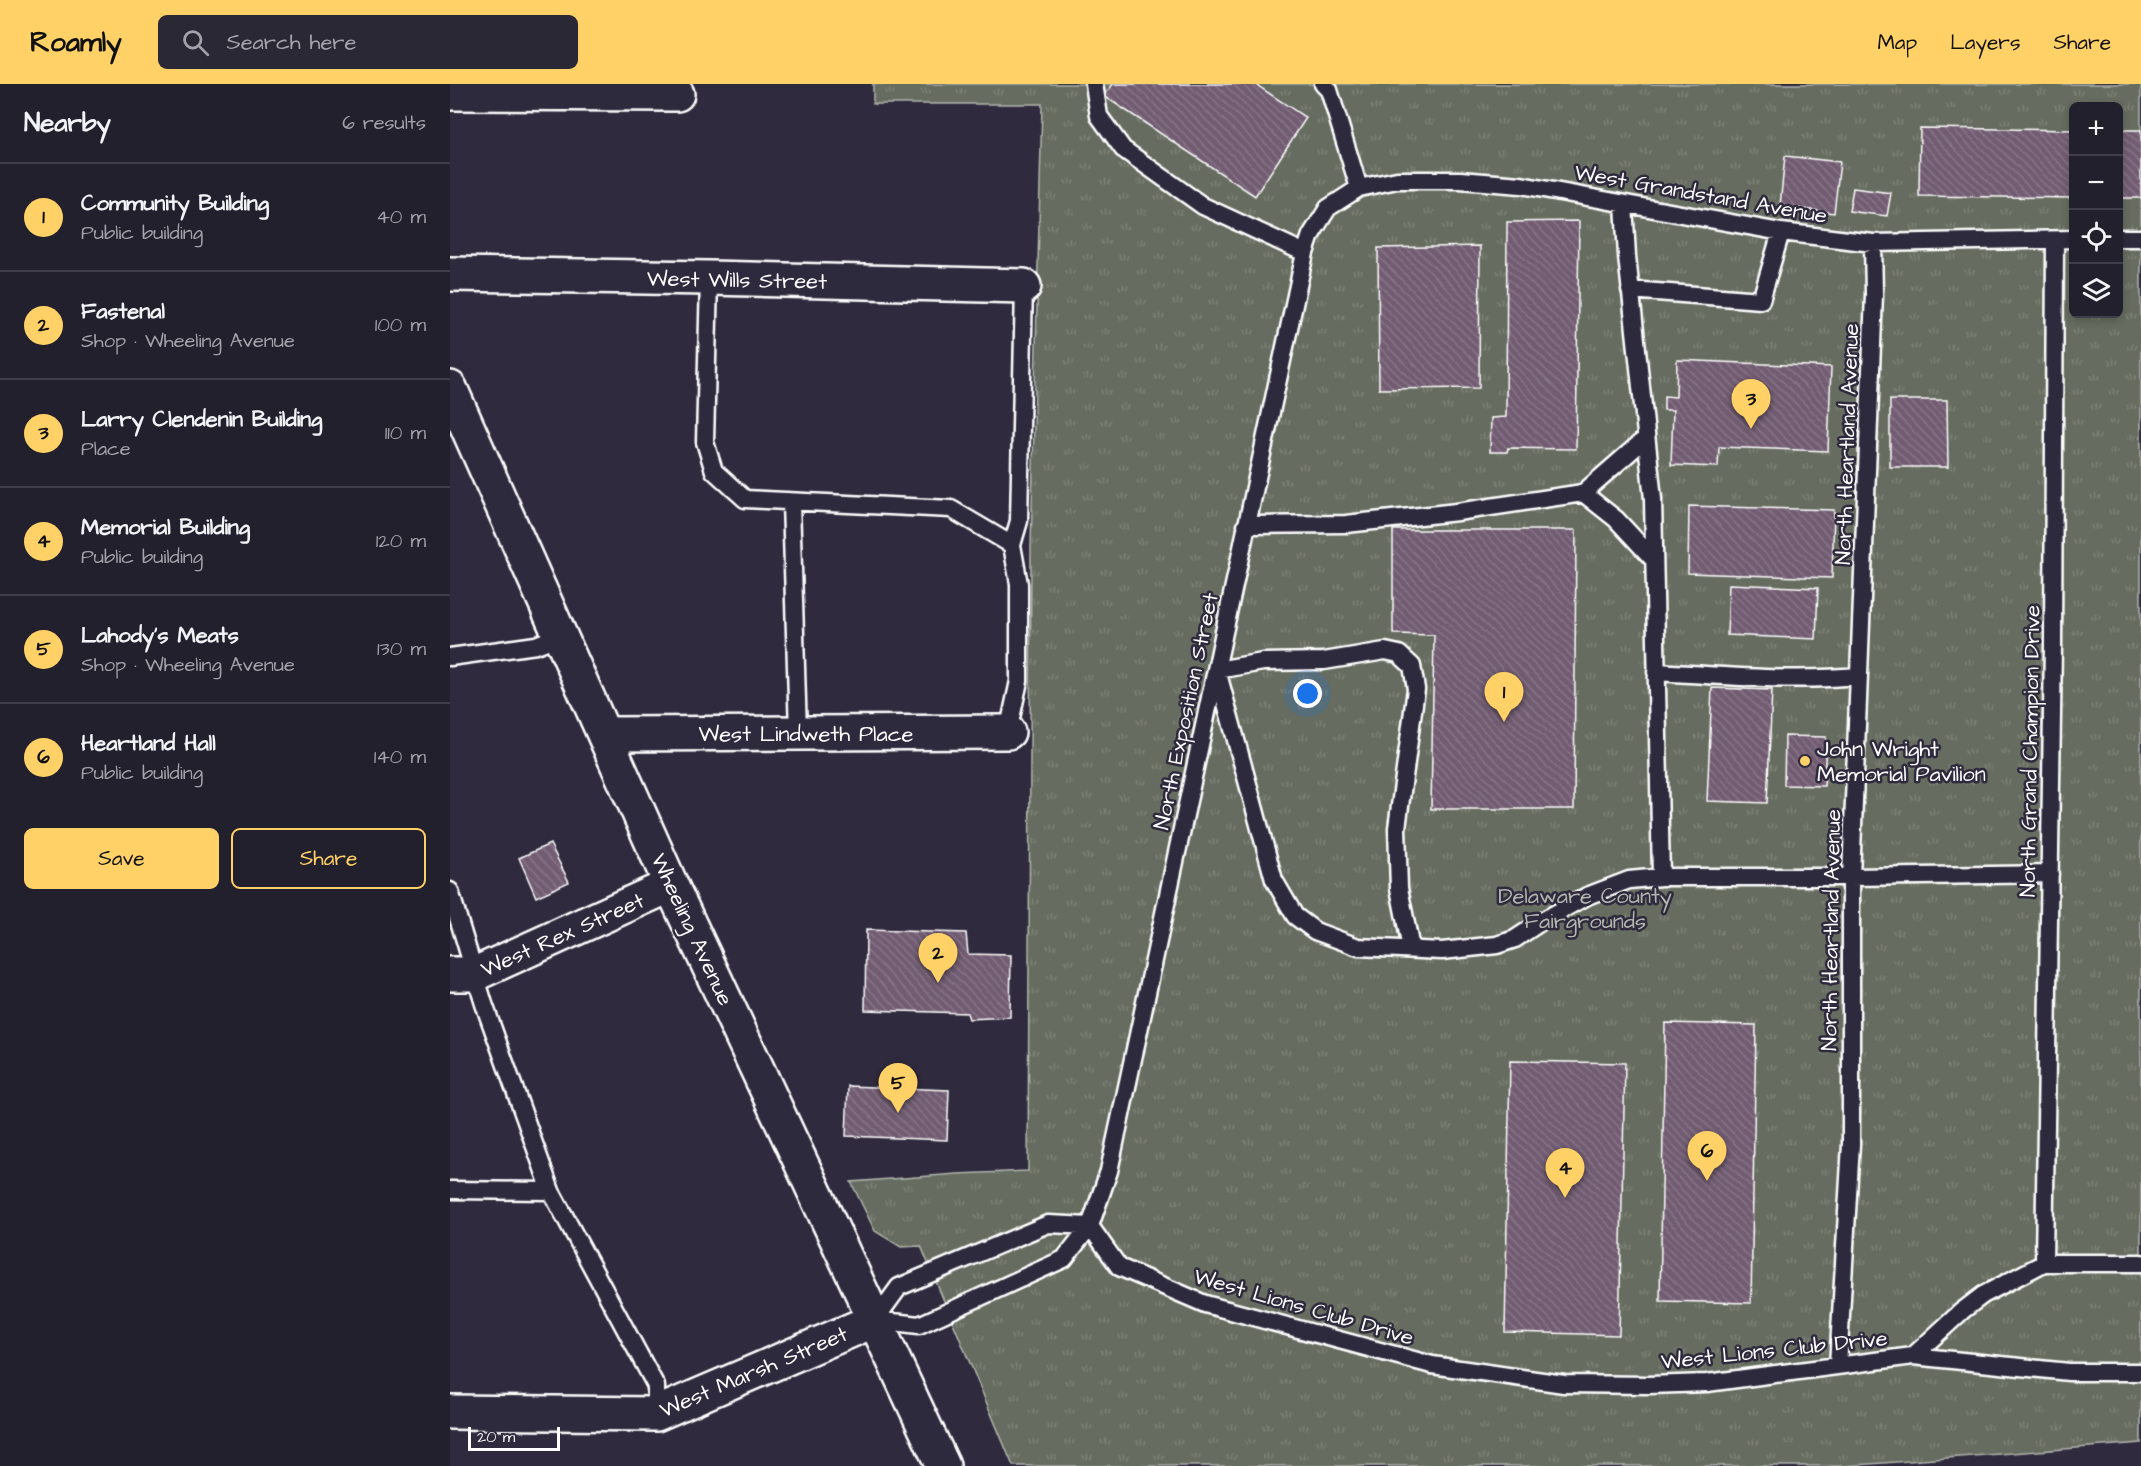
<!DOCTYPE html>
<html lang="en">
<head>
<meta charset="utf-8">
<style>
  body { margin:0; font-family:"Architects Daughter",sans-serif; background:#2b2836; color:#f1f3f6 }
  .controls { position:absolute; right:18px; top:18px; display:grid; overflow:hidden; border-radius:9px; box-shadow:0 3px 9px #0003 }
  .controls button { width:54px; height:54px; display:grid; place-items:center; padding:0; border:0; border-bottom:2px solid #403e4a; background:#23202e; color:#f1f3f6; font:30px sans-serif }
  .scale { position:absolute; left:18px; bottom:15px; width:92px; box-sizing:border-box; padding-left:6px; border:3px solid #fff; border-top:0; font-size:16px; line-height:21px; white-space:nowrap; color:#fff; -webkit-text-stroke:4px #2f2a3d; paint-order:stroke }
  .you { position:absolute; left:858px; top:610px; width:21px; height:21px; margin:-15px; border:4px solid #fff; border-radius:50%; background:#1a73e8; box-shadow:0 0 0 9px #1a73e833 }
  .badge { display:grid; place-items:center; width:39px; height:39px; border-radius:50%; background:#ffd166; color:#111; font-size:20px; font-weight:700 }
  .pin { position:absolute; translate:-50% -50px; filter:drop-shadow(0 2px 3px #0008) }
  .pin::after { content:''; position:absolute; top:32px; width:21px; height:18px; background:inherit; clip-path:polygon(0 0,100% 0,50% 100%) }
  .list { margin:0; padding:0; list-style:none }
  h2 { display:flex; justify-content:space-between; align-items:center; height:78px; margin:0; padding:0 24px; font-size:26px }
  h2 small { font-size:20px; font-weight:400; color:#a3a3aa }
  .list li { display:grid; grid-template-columns:39px 1fr auto; gap:18px; align-items:center; box-sizing:border-box; height:108px; padding:0 24px; border-top:2px solid #403e4a }
  .list b { display:block; font-size:22px; white-space:nowrap }
  .list p { margin:0; font-size:20px; white-space:nowrap; color:#a3a3aa }
  .list em { font-size:20px; font-style:normal; color:#a3a3aa }
  .actions { display:flex; gap:12px; padding:18px 24px }
  .actions a { flex:1; padding:14px 0; border:2px solid #ffd166; border-radius:9px; text-align:center; font-size:21px; color:#ffd166 }
  .actions .main { background:#ffd166; color:#111 }
  .icon { flex:none; width:33px; height:33px; fill:none; stroke:currentColor; stroke-width:2; stroke-linecap:round; stroke-linejoin:round }
  .map { position:relative; flex:none; width:1691px; height:1382px; overflow:hidden }
  header { display:flex; align-items:center; gap:36px; box-sizing:border-box; height:84px; padding:0 30px; background:#ffd166; color:#111 }
  header strong { font-size:28px }
  nav { display:flex; gap:33px; margin-inline-start:auto; font-size:21px }
  .search { width:420px; height:54px; background:#2b2836; display:flex; align-items:center; gap:15px; box-sizing:border-box; padding:0 21px; border-radius:9px; color:#a3a3aa; font-size:22px }
  main { display:flex }
  aside { flex:1; background:#23202e }
  .map>svg:first-child { display:block }
  .park { fill:url(#park-tufts); stroke:#b2b6af; stroke-width:1.5; fill-rule:evenodd }
  .building { fill:url(#building-back-hatch); stroke:#fff; stroke-width:1.5 }
  .lines { fill:none; stroke-linecap:round; stroke-linejoin:round }
  .service-casing { stroke:#fff; stroke-width:21 }
  .minor-casing { stroke:#fff; stroke-width:38 }
  .secondary-casing { stroke:#fff; stroke-width:38 }
  .service { stroke:#2f2a3d; stroke-width:16 }
  .minor { stroke:#2f2a3d; stroke-width:33 }
  .secondary { stroke:#2f2a3d; stroke-width:33 }
  .poi-dot { fill:#ffd166; stroke:#2f2a3d; stroke-width:2 }
  .labels { text-anchor:middle; stroke-width:5; stroke-linejoin:round; paint-order:stroke }
  .street-label { font-size:22px; fill:#fff; stroke:#2f2a3d }
  .poi-label { font-size:22px; fill:#fff; stroke:#2f2a3d; text-anchor:start }
  .park-label { font-size:22px; fill:#b2b6af; stroke:#2f2a3d }
</style>
</head>
<body>
<header>
<strong>Roamly</strong>
<div class="search"><svg class="icon" aria-label="search" viewBox="0 0 24 24"><circle cx="10" cy="10" r="6"/><path d="M15 15l6 6"/></svg>Search here</div>
<nav><a>Map</a><a>Layers</a><a>Share</a></nav>
</header>
<main>
<aside>
<h2>Nearby<small>6 results</small></h2>
<ul class="list">
<li><span class="badge">1</span><div><b>Community Building</b><p>Public building</p></div><em>40 m</em></li>
<li><span class="badge">2</span><div><b>Fastenal</b><p>Shop · Wheeling Avenue</p></div><em>100 m</em></li>
<li><span class="badge">3</span><div><b>Larry Clendenin Building</b><p>Place</p></div><em>110 m</em></li>
<li><span class="badge">4</span><div><b>Memorial Building</b><p>Public building</p></div><em>120 m</em></li>
<li><span class="badge">5</span><div><b>Lahody's Meats</b><p>Shop · Wheeling Avenue</p></div><em>130 m</em></li>
<li><span class="badge">6</span><div><b>Heartland Hall</b><p>Public building</p></div><em>140 m</em></li>
</ul>
<div class="actions"><a class="main">Save</a><a>Share</a></div>
</aside>
<div class="map">
<svg width="1691" height="1382" viewBox="0 0 1691 1382">
  <defs>
    <pattern id="park-tufts" width="24" height="20" patternUnits="userSpaceOnUse" patternTransform="scale(1.5)"><rect width="24" height="20" fill="#666c5f"/><path d="M3 7l-1-3M5 7V3M7 7l1-3M15 17l-1-3M17 17v-4M19 17l1-3" fill="none" stroke="#7d8277"/></pattern>
    <pattern id="building-back-hatch" width="6" height="6" patternUnits="userSpaceOnUse" patternTransform="scale(1.5)"><rect width="6" height="6" fill="#725c72"/><path d="M-1 5l2 2M0 0l6 6M5-1l2 2" fill="none" stroke="#877487"/></pattern>
  </defs>
  <rect width="100%" height="100%" fill="#2f2a3d"/>
  <filter id="ink" filterUnits="userSpaceOnUse"><feTurbulence type="fractalNoise" baseFrequency=".0167" numOctaves="2"/><feDisplacementMap in="SourceGraphic" scale="12" xChannelSelector="R" yChannelSelector="G"/><feConvolveMatrix kernelMatrix="1 2 1 2 8 2 1 2 1" color-interpolation-filters="sRGB"/></filter>
  <g filter="url(#ink)">
    <path class="park" d="M 423,0 L 1691,0 L 1691,1359 L 1394,1382 L 563,1382 L 471,1162 L 451,1163 L 425,1147 L 401,1098 L 507,1090 L 578,1087 L 581,462 L 592,20 L 423,20 ZM 1624,22 L 1668,22 L 1668,230 L 1624,230 Z"/>
    <path class="building" d="M 663,0 L 805,0 L 856,34 L 805,112 L 654,12 Z
      M 1470,44 L 1624,46 L 1624,114 L 1469,112 Z
      M 1668,46 L 1691,46 L 1691,114 L 1668,114 Z
      M 1335,72 L 1390,78 L 1384,129 L 1330,122 Z
      M 1403,104 L 1441,109 L 1437,132 L 1399,127 Z
      M 1129,137 L 1126,365 L 1058,364 L 1057,368 L 1040,368 L 1041,334 L 1056,333 L 1057,138 Z
      M 1030,162 L 1029,304 L 929,305 L 928,164 Z
      M 1227,276 L 1381,283 L 1378,367 L 1269,363 L 1268,383 L 1221,381 L 1223,326 L 1214,326 L 1214,312 L 1226,313 Z
      M 1440,316 L 1497,316 L 1498,383 L 1440,383 Z
      M 1239,422 L 1384,426 L 1382,494 L 1238,489 Z
      M 943,446 L 1126,446 L 1124,725 L 981,725 L 984,551 L 943,550 Z
      M 1279,500 L 1368,504 L 1366,555 L 1277,551 Z
      M 1262,604 L 1322,606 L 1317,719 L 1257,717 Z
      M 1335,652 L 1376,653 L 1374,702 L 1334,701 Z
      M 100,760 L 119,798 L 86,813 L 69,774 Z
      M 416,846 L 516,849 L 518,870 L 561,871 L 560,933 L 519,935 L 517,929 L 415,926 Z
      M 1215,939 L 1306,941 L 1301,1219 L 1210,1217 Z
      M 1060,977 L 1175,979 L 1169,1251 L 1055,1248 Z
      M 398,1002 L 499,1006 L 497,1056 L 396,1052 Z"/>
    <g class="lines">
      <g class="service-casing">
        <path id="service" d="M 644,0 L 649,32 L 673,65 L 753,122 L 855,169
          M 873,0 L 879,6 L 909,104
          M 1174,120 L 1177,172 L 1203,415 L 1211,793
          M 1668,154 L 1691,154
          M 259,194 L 255,358 L 264,387 L 295,415 L 501,425 L 562,461 L 569,437 L 574,202
          M 1180,206 L 1311,216 L 1331,148
          M 1133,409 L 1166,435 L 1204,476
          M 341,418 L 348,649
          M 796,441 L 896,440 L 1007,428 L 1133,409 L 1196,354
          M 0,573 L 86,561 L 109,552
          M 1206,588 C 1274,592 1342,598 1409,592
          M 558,648 L 569,597 L 569,500 L 562,461
          M 0,807 L 34,920 L 101,1107 L 206,1302 L 206,1330
          M 961,865 L 949,804 L 947,744 L 966,605 L 962,582 L 949,570 L 935,567 L 874,577 L 813,578 L 767,586 L 824,796 L 845,832 L 865,847 L 908,863 L 992,867 L 1047,861 L 1065,855 L 1092,837 L 1137,812 L 1179,796 L 1211,793 L 1401,793 L 1600,790
          M 0,1106 L 101,1107
          M 640,1142 L 598,1140 L 449,1203 L 425,1236 L 469,1241 L 614,1175 L 640,1142 L 659,1087 L 855,169 L 861,151 L 878,124 L 909,104 L 947,96 L 1010,96 L 1071,101 L 1331,148 L 1423,159 L 1624,155
          M 640,1142 L 669,1183 L 755,1220 L 982,1281 L 1114,1300 L 1199,1301 L 1257,1299 L 1463,1272 L 1619,1288 L 1691,1288
          M 1594,1179 L 1603,560 L 1605,156
          M 1463,1272 L 1512,1227 L 1533,1211 L 1594,1179 L 1691,1179
          M 1388,1282 L 1401,1060 L 1401,793 L 1424,210 L 1423,159"/>
      </g>
      <g class="minor-casing">
        <path id="minor" d="M 0,9 L 227,10
          M 0,190 L 259,194 L 574,202
          M 155,650 L 558,648
          M 0,890 L 25,890 L 221,801
          M 0,1328 L 206,1330 L 425,1236"/>
      </g>
      <g class="secondary-casing">
        <path id="secondary" d="M 0,304 L 221,801 L 493,1382"/>
      </g>
      <use href="#service" class="service"/>
      <use href="#minor" class="minor"/>
      <use href="#secondary" class="secondary"/>
    </g>
  </g>
  <circle class="poi-dot" cx="1355" cy="677" r="6"/>
  <g class="labels">
    <g class="street-label">
      <text transform="translate(1251 109) rotate(10)" y="8">West Grandstand Avenue</text>
      <text transform="translate(287 195) rotate(1)" y="8">West Wills Street</text>
      <text transform="translate(1396 360) rotate(-88)" y="8">North Heartland Avenue</text>
      <text transform="translate(735 627) rotate(-78)" y="8">North Exposition Street</text>
      <text x="356" y="657">West Lindweth Place</text>
      <text transform="translate(1579 667) rotate(-89)" y="8">North Grand Champion Drive</text>
      <text transform="translate(243 845) rotate(65)" y="8">Wheeling Avenue</text>
      <text transform="translate(1380 846) rotate(-89)" y="8">North Heartland Avenue</text>
      <text transform="translate(112 850) rotate(-24)" y="8">West Rex Street</text>
      <text transform="translate(854 1222) rotate(16)" y="8">West Lions Club Drive</text>
      <text transform="translate(1324 1265) rotate(-6)" y="8">West Lions Club Drive</text>
      <text transform="translate(303 1287) rotate(-23)" y="8">West Marsh Street</text>
    </g>
    <g class="poi-label">
      <text x="1367" y="672">John Wright<tspan x="1367" dy="25">Memorial Pavilion</tspan></text>
    </g>
    <g class="park-label">
      <text x="1135" y="819">Delaware County<tspan x="1135" dy="25">Fairgrounds</tspan></text>
    </g>
  </g>
</svg>
<div class="controls">
<button>+</button>
<button>−</button>
<button><svg class="icon" aria-label="locate" viewBox="0 0 24 24"><circle cx="12" cy="12" r="6"/><path d="M12 2v4M12 18v4M2 12h4M18 12h4"/></svg></button>
<button><svg class="icon" aria-label="layers" viewBox="0 0 24 24"><path d="M12 4l9 5-9 5-9-5zM3 14l9 5 9-5"/></svg></button>
</div>
<div class="scale">20 m</div>
<div class="you"></div>
<div class="pin badge" style="left:1054px;top:638px">1</div>
<div class="pin badge" style="left:488px;top:899px">2</div>
<div class="pin badge" style="left:1301px;top:345px">3</div>
<div class="pin badge" style="left:1115px;top:1114px">4</div>
<div class="pin badge" style="left:448px;top:1029px">5</div>
<div class="pin badge" style="left:1257px;top:1097px">6</div>
</div>
</main>
</body>
</html>
